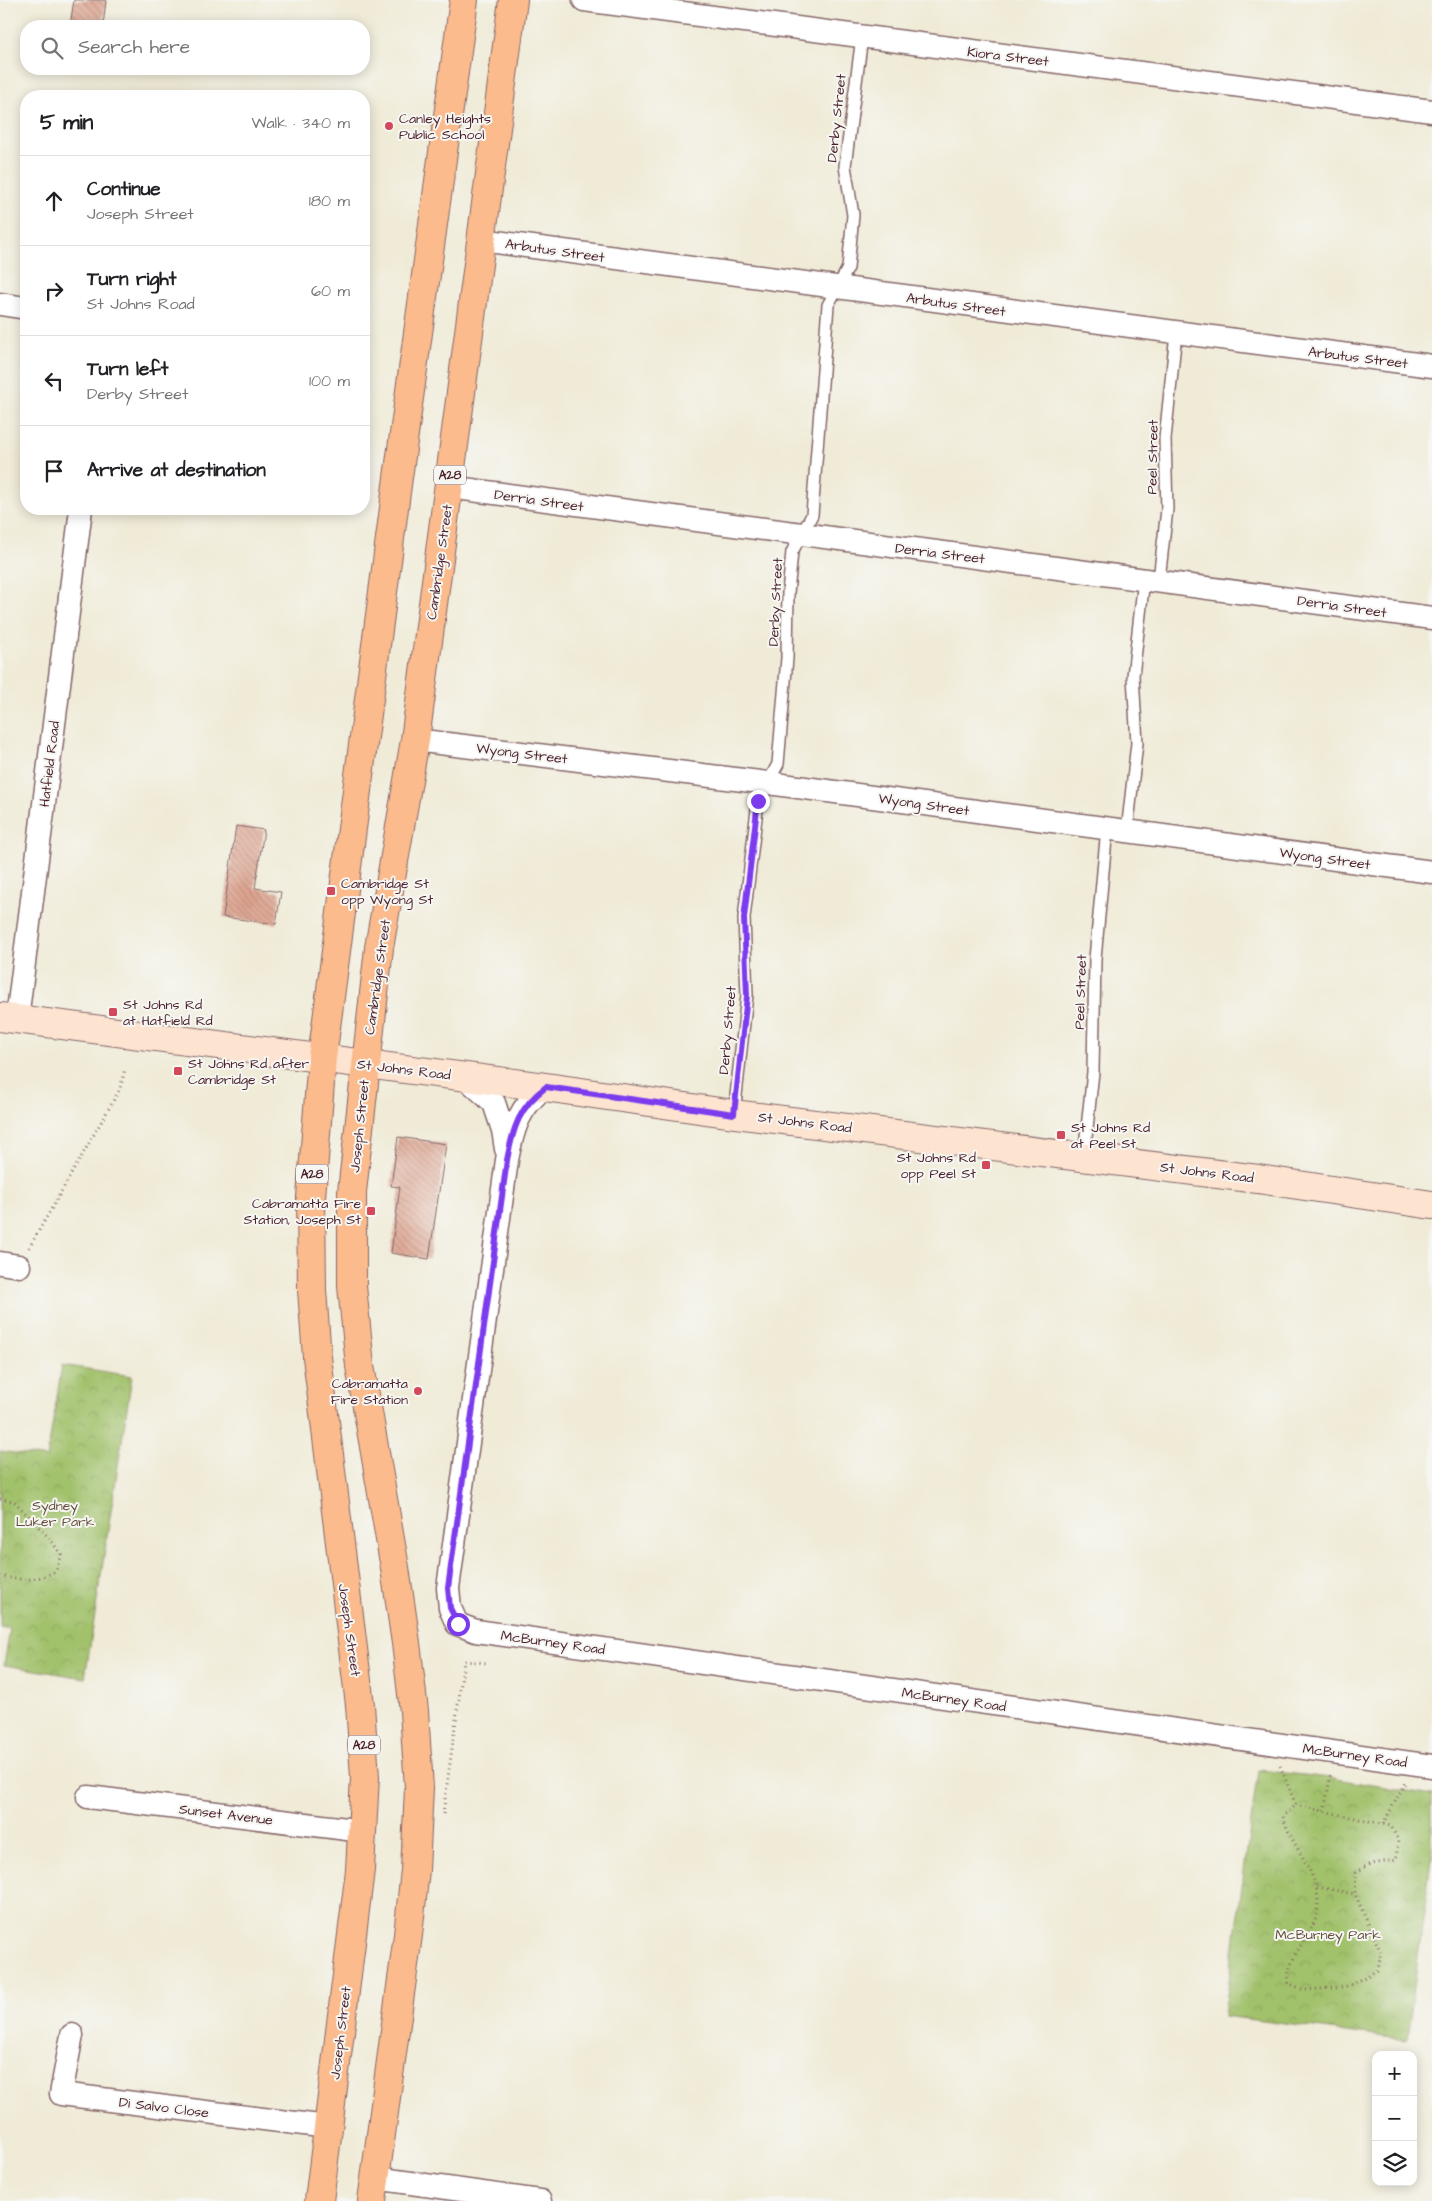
<!DOCTYPE html>
<html lang="en">
<head>
<meta charset="utf-8">
<style>
  body { margin:0; font-family:"Architects Daughter",sans-serif; background:#f6f6f6; color:#202124 }
  .controls { position:absolute; right:15px; bottom:15px; display:grid; overflow:hidden; border-radius:10px; box-shadow:0 2px 12px #0003 }
  .controls button { width:45px; height:45px; display:grid; place-items:center; padding:0; border:0; border-bottom:1px solid #e0e0e0; background:#fff; color:#202124; font:25px sans-serif }
  .stop { position:absolute; width:15px; height:15px; margin:-11px; border:4px solid #7c3aed; border-radius:50%; background:#fff }
  .stop.end { background:#7c3aed; border-color:#fff; box-shadow:0 1px 5px #0008 }
  .list { margin:0; padding:0; list-style:none }
  h2 { display:flex; justify-content:space-between; align-items:center; height:65px; margin:0; padding:0 20px; font-size:21px }
  h2 small { font-size:16px; font-weight:400; color:#757577 }
  .list li { display:grid; grid-template-columns:32px 1fr auto; gap:15px; align-items:center; box-sizing:border-box; height:90px; padding:0 20px; border-top:1px solid #e0e0e0 }
  .list b { display:block; font-size:19px; white-space:nowrap }
  .list p { margin:0; font-size:16px; white-space:nowrap; color:#757577 }
  .list em { font-size:16px; font-style:normal; color:#757577 }
  .icon { flex:none; width:28px; height:28px; fill:none; stroke:currentColor; stroke-width:2; stroke-linecap:round; stroke-linejoin:round }
  .map { position:relative; flex:none; width:1432px; height:2201px; overflow:hidden }
  .search { position:absolute; background:#fff; box-shadow:0 2px 12px #0003; left:20px; top:20px; width:350px; height:55px; display:flex; align-items:center; gap:12px; box-sizing:border-box; padding:0 18px; border-radius:20px; color:#757577; font-size:19px }
  .panel { position:absolute; background:#fff; box-shadow:0 2px 12px #0003; left:20px; top:90px; width:350px; height:425px; border-radius:20px }
  .map>svg:first-child { display:block }
  .park { fill:url(#park-crowns); stroke:#76704a }
  .building { fill:url(#building-back-hatch) }
  .lines { fill:none; stroke-linecap:round; stroke-linejoin:round }
  .service-casing { stroke:#846667; stroke-width:14 }
  .minor-casing { stroke:#846667; stroke-width:25 }
  .secondary-casing { stroke:#846667; stroke-width:30 }
  .trunk-casing { stroke:#846667; stroke-width:30 }
  .path { stroke:#846667; stroke-width:3; stroke-dasharray:1 4; stroke-linecap:butt }
  .service { stroke:#fff; stroke-width:11 }
  .minor { stroke:#fff; stroke-width:22 }
  .secondary { stroke:#fde4d1; stroke-width:28 }
  .trunk { stroke:#fbbb8c; stroke-width:28 }
  .route { stroke:#7c3aed; stroke-width:6 }
  .poi-dot { fill:#d1495b; stroke:#f6f6f2; stroke-width:2 }
  .labels { text-anchor:middle; stroke-width:4; stroke-linejoin:round; paint-order:stroke }
  .shield { fill:#f6f6f2; stroke:#7e6067; stroke-width:1 }
  .shield-label { font-size:12px; font-weight:bold; fill:#4a1f2b }
  .street-label { font-size:14px; fill:#4a1f2b; stroke:#f6f6f2 }
  .poi-label { font-size:14px; fill:#4a1f2b; stroke:#f6f6f2; text-anchor:start }
  .park-label { font-size:14px; fill:#64503e; stroke:#f6f6f2 }
</style>
</head>
<body>
<div class="map">
<svg width="1432" height="2201" viewBox="0 0 1432 2201">
  <defs>
    <pattern id="park-crowns" width="20" height="18" patternUnits="userSpaceOnUse" patternTransform="scale(1.25)"><rect width="20" height="18" fill="#a1c16a"/><path d="M2 6a3 3 0 1 1 6 0M12 15a3 3 0 1 1 6 0" fill="none" stroke="#8ca55c"/></pattern>
    <pattern id="building-back-hatch" width="6" height="6" patternUnits="userSpaceOnUse" patternTransform="scale(1.25)"><rect width="6" height="6" fill="#dea591"/><path d="M-1 5l2 2M0 0l6 6M5-1l2 2" fill="none" stroke="#b68677"/></pattern>
  </defs>
  <rect width="100%" height="100%" fill="#f6f6f2"/>
  <filter id="ink" filterUnits="userSpaceOnUse"><feTurbulence type="fractalNoise" baseFrequency=".02" numOctaves="2"/><feDisplacementMap in="SourceGraphic" scale="10" xChannelSelector="R" yChannelSelector="G"/><feConvolveMatrix kernelMatrix="1 2 1 2 8 2 1 2 1" color-interpolation-filters="sRGB"/></filter>
  <filter id="wash" filterUnits="userSpaceOnUse"><feTurbulence type="fractalNoise" baseFrequency=".0096" numOctaves="4" result="noise"/><feDisplacementMap in="SourceGraphic" scale="20" xChannelSelector="R" yChannelSelector="G"/><feGaussianBlur stdDeviation="1.12" result="paint"/><feColorMatrix in="noise" values="0 0 0 0 0 0 0 0 0 0 0 0 0 0 0 0 0 1.4 0 .05"/><feComposite in="paint" operator="in"/></filter>
  <g filter="url(#wash)">
    <rect width="100%" height="100%" fill="#f0ebd7"/>
    <path class="park" d="M 62,1365 L 132,1376 L 85,1678 L 4,1665 L 10,1629 L 0,1627 L 0,1451 L 47,1458 Z
      M 1258,1770 L 1330,1778 L 1432,1795 L 1432,1852 L 1407,2040 L 1224,2016 Z"/>
    <g id="blocks">
      <path class="building" d="M 74,0 L 106,0 L 103,26 L 70,26 Z
        M 236,826 L 264,830 L 255,888 L 281,892 L 276,924 L 223,917 Z
        M 398,1137 L 446,1144 L 429,1259 L 391,1253 L 400,1187 L 391,1186 Z"/>
    </g>
  </g>
  <g filter="url(#ink)">
    <use href="#blocks" fill-opacity="0" stroke="#846667" stroke-width="1"/>
    <g class="lines">
      <g class="service-casing">
        <path id="service" d="M 1159,580 L 1167,509 L 1165,439 L 1176,333
          M 1127,832 L 1137,743 L 1133,676 L 1144,579
          M 734,1114 L 747,995 L 744,918 L 758,801 L 778,764 L 787,658 L 788,593 L 792,552 L 812,515 L 828,305 L 848,268 L 853,215 L 845,166 L 862,37
          M 1084,1156 L 1093,1072 L 1095,959 L 1107,828"/>
      </g>
      <g class="minor-casing">
        <path id="minor" d="M 584,0 L 1432,111
          M 481,240 L 1432,366
          M 0,304 L 26,308
          M 449,487 L 1432,618
          M 415,740 L 768,783 L 1432,872
          M 17,1019 L 81,509
          M 464,1076 L 494,1103 L 503,1130 L 506,1149
          M 545,1087 C 519,1107 513,1128 507,1160 L 448,1588 L 450,1608 L 457,1624 L 476,1631 L 1432,1766
          M 0,1263 L 19,1266
          M 88,1797 L 363,1831
          M 72,2035 L 61,2094 L 328,2127
          M 375,2178 L 540,2201"/>
      </g>
      <g class="secondary-casing">
        <path id="secondary" d="M 0,1017 L 545,1087 L 734,1114 L 1258,1179 L 1432,1205"/>
      </g>
      <g class="trunk-casing">
        <path id="trunk" d="M 319,2201 L 360,1870 L 365,1777 L 360,1705 L 317,1357 L 312,1290 L 311,1197 L 322,1058 L 397,485 L 464,0
          M 372,2201 L 408,1935 L 415,1870 L 419,1788 L 414,1711 L 406,1643 L 395,1568 L 360,1366 L 352,1286 L 352,1192 L 379,948 L 415,740 L 513,0"/>
      </g>
      <path class="path" d="M 29,1248 L 120,1089 L 125,1069
        M 0,1499 L 14,1501 L 49,1538 L 61,1554 L 56,1571 C 36,1581 22,1581 0,1576
        M 1280,1766 L 1296,1805 L 1283,1816 C 1291,1849 1324,1875 1317,1913 C 1312,1938 1287,1954 1288,1983 L 1304,1990 L 1346,1987 L 1378,1970 L 1381,1953 L 1355,1894 L 1356,1872 L 1371,1864 L 1396,1860 L 1398,1840 L 1391,1826 L 1296,1805
        M 1324,1811 L 1331,1773
        M 443,1814 L 464,1661 L 487,1663
        M 1383,1824 L 1405,1783
        M 1317,1887 L 1355,1894"/>
      <use href="#service" class="service"/>
      <use href="#minor" class="minor"/>
      <use href="#secondary" class="secondary"/>
      <use href="#trunk" class="trunk"/>
    </g>
  </g>
  <g class="lines" filter="url(#ink)">
    <path class="route" d="M 458,1624 L 450,1608 L 448,1588 L 507,1160 C 513,1128 519,1107 546,1087 L 734,1114 L 747,996 L 744,918 L 758,801"/>
  </g>
  <g class="poi-dot">
    <circle cx="389" cy="126" r="5"/>
    <rect x="326" y="886" width="10" height="10" rx="2.5"/>
    <rect x="108" y="1007" width="10" height="10" rx="2.5"/>
    <rect x="173" y="1066" width="10" height="10" rx="2.5"/>
    <rect x="1056" y="1130" width="10" height="10" rx="2.5"/>
    <rect x="981" y="1160" width="10" height="10" rx="2.5"/>
    <rect x="366" y="1206" width="10" height="10" rx="2.5"/>
    <circle cx="418" cy="1391" r="5"/>
  </g>
  <g class="labels">
    <g class="shield">
      <rect x="434" y="465.5" width="32" height="19" rx="4"/>
      <rect x="296" y="1164.5" width="32" height="19" rx="4"/>
      <rect x="348" y="1735.5" width="32" height="19" rx="4"/>
    </g>
    <g class="shield-label">
      <text x="450" y="479">A28</text>
      <text x="312" y="1178">A28</text>
      <text x="364" y="1749">A28</text>
    </g>
    <g class="street-label">
      <text transform="translate(1008 56) rotate(7)" y="5">Kiora Street</text>
      <text transform="translate(836 118) rotate(-84)" y="5">Derby Street</text>
      <text transform="translate(555 250) rotate(8)" y="5">Arbutus Street</text>
      <text transform="translate(956 304) rotate(8)" y="5">Arbutus Street</text>
      <text transform="translate(1358 357) rotate(7)" y="5">Arbutus Street</text>
      <text transform="translate(1152 457) rotate(-89)" y="5">Peel Street</text>
      <text transform="translate(539 500) rotate(8)" y="5">Derria Street</text>
      <text transform="translate(940 553) rotate(7)" y="5">Derria Street</text>
      <text transform="translate(439 562) rotate(-82)" y="5">Cambridge Street</text>
      <text transform="translate(775 602) rotate(-87)" y="5">Derby Street</text>
      <text transform="translate(1342 606) rotate(8)" y="5">Derria Street</text>
      <text transform="translate(522 753) rotate(7)" y="5">Wyong Street</text>
      <text transform="translate(49 764) rotate(-83)" y="5">Hatfield Road</text>
      <text transform="translate(924 804) rotate(8)" y="5">Wyong Street</text>
      <text transform="translate(1325 858) rotate(8)" y="5">Wyong Street</text>
      <text transform="translate(377 977) rotate(-82)" y="5">Cambridge Street</text>
      <text transform="translate(1080 992) rotate(-88)" y="5">Peel Street</text>
      <text transform="translate(727 1030) rotate(-85)" y="5">Derby Street</text>
      <text transform="translate(404 1069) rotate(7)" y="5">St Johns Road</text>
      <text transform="translate(805 1122) rotate(7)" y="5">St Johns Road</text>
      <text transform="translate(359 1126) rotate(-84)" y="5">Joseph Street</text>
      <text transform="translate(1207 1172) rotate(7)" y="5">St Johns Road</text>
      <text transform="translate(350 1630) rotate(82)" y="5">Joseph Street</text>
      <text transform="translate(553 1642) rotate(8)" y="5">McBurney Road</text>
      <text transform="translate(954 1699) rotate(8)" y="5">McBurney Road</text>
      <text transform="translate(1355 1755) rotate(8)" y="5">McBurney Road</text>
      <text transform="translate(226 1814) rotate(7)" y="5">Sunset Avenue</text>
      <text transform="translate(340 2033) rotate(-83)" y="5">Joseph Street</text>
      <text transform="translate(164 2107) rotate(7)" y="5">Di Salvo Close</text>
    </g>
    <g class="poi-label">
      <text x="399" y="123">Canley Heights<tspan x="399" dy="16">Public School</tspan></text>
      <text x="341" y="888">Cambridge St<tspan x="341" dy="16">opp Wyong St</tspan></text>
      <text x="123" y="1009">St Johns Rd<tspan x="123" dy="16">at Hatfield Rd</tspan></text>
      <text x="188" y="1068">St Johns Rd after<tspan x="188" dy="16">Cambridge St</tspan></text>
      <text x="1071" y="1132">St Johns Rd<tspan x="1071" dy="16">at Peel St</tspan></text>
      <text x="976" y="1162" text-anchor="end">St Johns Rd<tspan x="976" dy="16">opp Peel St</tspan></text>
      <text x="361" y="1208" text-anchor="end">Cabramatta Fire<tspan x="361" dy="16">Station, Joseph St</tspan></text>
      <text x="408" y="1388" text-anchor="end">Cabramatta<tspan x="408" dy="16">Fire Station</tspan></text>
    </g>
    <g class="park-label">
      <text x="55" y="1510">Sydney<tspan x="55" dy="16">Luker Park</tspan></text>
      <text x="1328" y="1939">McBurney Park</text>
    </g>
  </g>
</svg>
<div class="controls">
<button>+</button>
<button>−</button>
<button><svg class="icon" aria-label="layers" viewBox="0 0 24 24"><path d="M12 4l9 5-9 5-9-5zM3 14l9 5 9-5"/></svg></button>
</div>
<div class="stop" style="left:458px;top:1624px"></div>
<div class="stop end" style="left:758px;top:801px"></div>
<div class="search"><svg class="icon" aria-label="search" viewBox="0 0 24 24"><circle cx="10" cy="10" r="6"/><path d="M15 15l6 6"/></svg>Search here</div>
<section class="panel">
<h2>5 min<small>Walk · 340 m</small></h2>
<ul class="list">
<li><svg class="icon" aria-label="ahead" viewBox="0 0 24 24"><path d="M12 20V5M6 11l6-6 6 6"/></svg><div><b>Continue</b><p>Joseph Street</p></div><em>180 m</em></li>
<li><svg class="icon" aria-label="right" viewBox="0 0 24 24"><path d="M7 20v-9h11M14 6l5 5-5 5"/></svg><div><b>Turn right</b><p>St Johns Road</p></div><em>60 m</em></li>
<li><svg class="icon" aria-label="left" viewBox="0 0 24 24"><path d="M17 20v-9H6M10 6l-5 5 5 5"/></svg><div><b>Turn left</b><p>Derby Street</p></div><em>100 m</em></li>
<li><svg class="icon" aria-label="arrive" viewBox="0 0 24 24"><path d="M6 21V4h12l-3 4 3 4H6"/></svg><div><b>Arrive at destination</b></div></li>
</ul>
</section>
</div>
</body>
</html>
